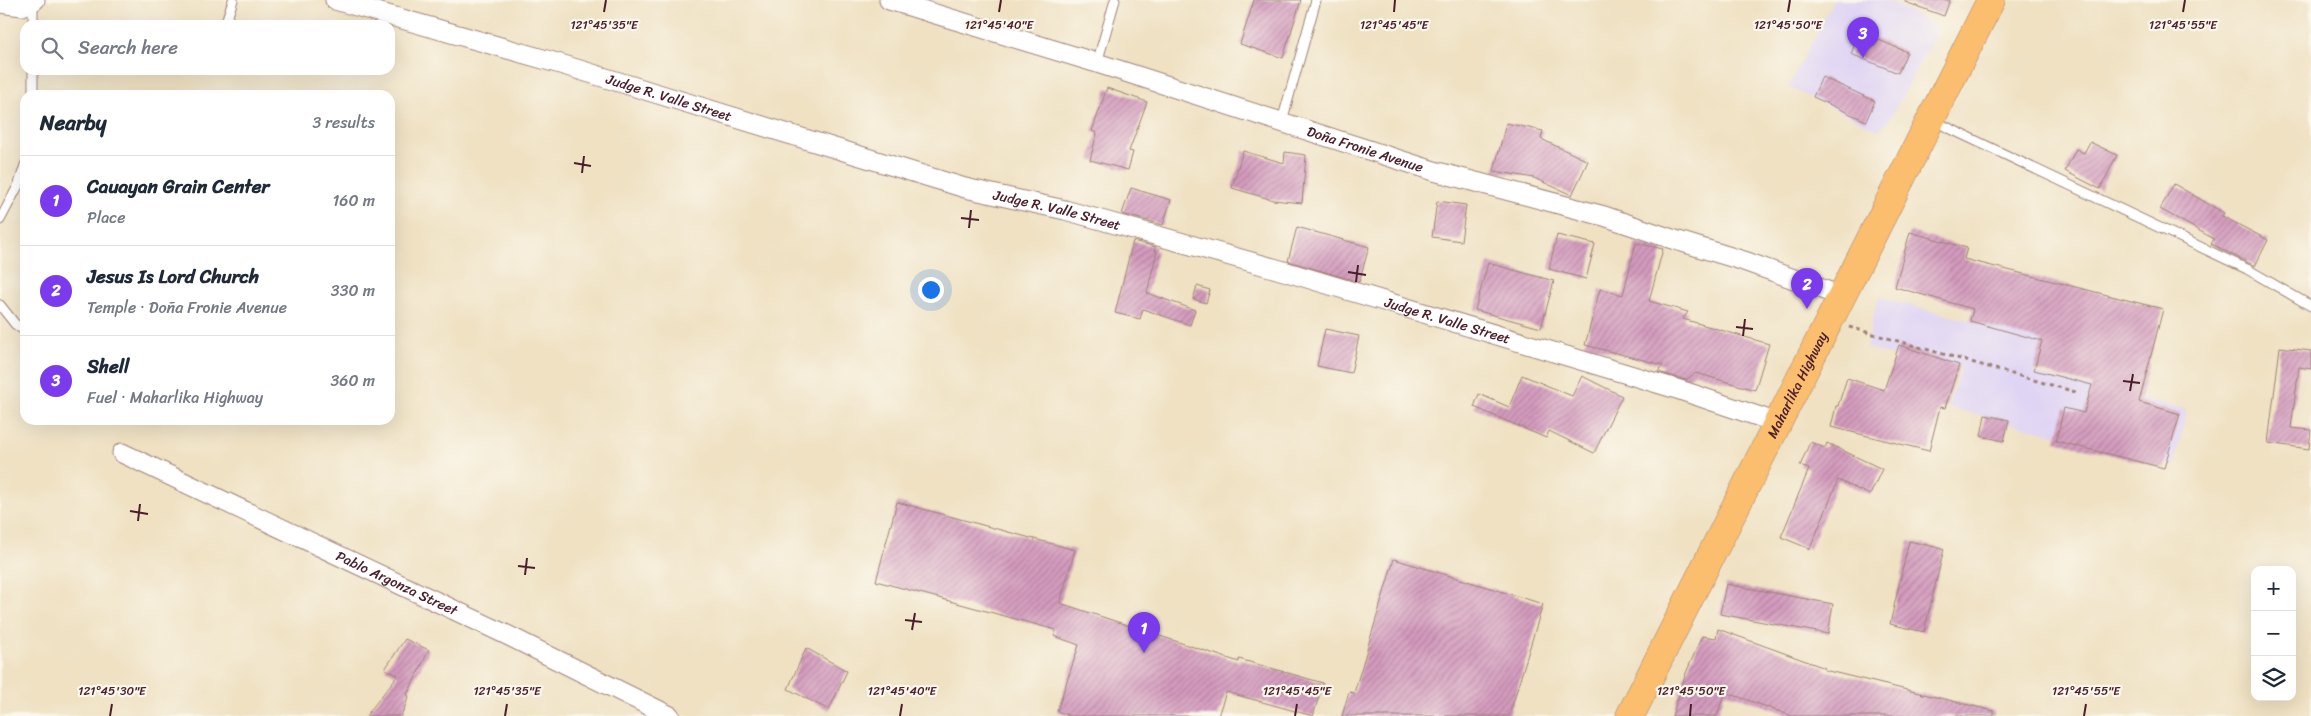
<!DOCTYPE html>
<html lang="en">
<head>
<meta charset="utf-8">
<style>
  body { margin:0; font-family:Sriracha,sans-serif; background:#f2f2f3; color:#1f2937 }
  .controls { position:absolute; right:15px; bottom:15px; display:grid; overflow:hidden; border-radius:10px; box-shadow:0 5px 20px #0002 }
  .controls button { width:45px; height:45px; display:grid; place-items:center; padding:0; border:0; border-bottom:1px solid #e0e1e3; background:#fff; color:#1f2937; font:25px sans-serif }
  .you { position:absolute; left:930px; top:289px; width:18px; height:18px; margin:-12px; border:4px solid #fff; border-radius:50%; background:#1a73e8; box-shadow:0 0 0 8px #1a73e833 }
  .badge { display:grid; place-items:center; width:32px; height:32px; border-radius:50%; background:#7c3aed; color:#fff; font-size:16px; font-weight:700 }
  .pin { position:absolute; translate:-50% -41px; filter:drop-shadow(0 1px 2px #0008) }
  .pin::after { content:''; position:absolute; top:26px; width:18px; height:15px; background:inherit; clip-path:polygon(0 0,100% 0,50% 100%) }
  .list { margin:0; padding:0; list-style:none }
  h2 { display:flex; justify-content:space-between; align-items:center; height:65px; margin:0; padding:0 20px; font-size:21px }
  h2 small { font-size:16px; font-weight:400; color:#747a83 }
  .list li { display:grid; grid-template-columns:32px 1fr auto; gap:15px; align-items:center; box-sizing:border-box; height:90px; padding:0 20px; border-top:1px solid #e0e1e3 }
  .list b { display:block; font-size:19px; white-space:nowrap }
  .list p { margin:0; font-size:16px; white-space:nowrap; color:#747a83 }
  .list em { font-size:16px; font-style:normal; color:#747a83 }
  .icon { flex:none; width:28px; height:28px; fill:none; stroke:currentColor; stroke-width:2; stroke-linecap:round; stroke-linejoin:round }
  .map { position:relative; flex:none; width:2311px; height:716px; overflow:hidden }
  .search { position:absolute; background:#fff; box-shadow:0 5px 20px #0002; left:20px; top:20px; width:375px; height:55px; display:flex; align-items:center; gap:12px; box-sizing:border-box; padding:0 18px; border-radius:15px; color:#747a83; font-size:19px }
  .panel { position:absolute; background:#fff; box-shadow:0 5px 20px #0002; left:20px; top:90px; width:375px; height:335px; border-radius:15px }
  .map>svg:first-child { display:block }
  .built { fill:#e0d4f4 }
  .building { fill:url(#building-hatch) }
  .lines { fill:none; stroke-linecap:round; stroke-linejoin:round }
  .service-casing { stroke:#9c8076; stroke-width:11 }
  .minor-casing { stroke:#9c8076; stroke-width:21 }
  .trunk-casing { stroke:#9c8076; stroke-width:29 }
  .path { stroke:#9c8076; stroke-width:3; stroke-dasharray:4 4; stroke-linecap:butt }
  .service { stroke:#fff; stroke-width:9 }
  .minor { stroke:#fff; stroke-width:19 }
  .trunk { stroke:#fbbd6e; stroke-width:28 }
  .ticks { fill:none; stroke:#4a1f2b; stroke-width:2 }
  .labels { text-anchor:middle; stroke-width:4.5; stroke-linejoin:round; paint-order:stroke }
  .street-label { font-size:14px; fill:#4a1f2b; stroke:#fbf7ec }
  .ticks-label { font-size:12px; text-anchor:middle; fill:#4a1f2b; stroke:#fbf7ec; stroke-width:4.5; stroke-linejoin:round; paint-order:stroke }
</style>
</head>
<body>
<div class="map">
<svg width="2311" height="716" viewBox="0 0 2311 716">
  <defs>
    <pattern id="building-hatch" width="6" height="6" patternUnits="userSpaceOnUse" patternTransform="scale(1.25)"><rect width="6" height="6" fill="#d49bbe"/><path d="M-1 1l2-2M0 6l6-6M5 7l2-2" fill="none" stroke="#ae7e9b"/></pattern>
  </defs>
  <rect width="100%" height="100%" fill="#fbf7ec"/>
  <filter id="ink" filterUnits="userSpaceOnUse"><feTurbulence type="fractalNoise" baseFrequency=".02" numOctaves="2"/><feDisplacementMap in="SourceGraphic" scale="10" xChannelSelector="R" yChannelSelector="G"/><feConvolveMatrix kernelMatrix="1 2 1 2 8 2 1 2 1" color-interpolation-filters="sRGB"/></filter>
  <filter id="wash" filterUnits="userSpaceOnUse"><feTurbulence type="fractalNoise" baseFrequency=".0096" numOctaves="4" result="noise"/><feDisplacementMap in="SourceGraphic" scale="20" xChannelSelector="R" yChannelSelector="G"/><feGaussianBlur stdDeviation="1.12" result="paint"/><feColorMatrix in="noise" values="0 0 0 0 0 0 0 0 0 0 0 0 0 0 0 0 0 1.4 0 .05"/><feComposite in="paint" operator="in"/></filter>
  <g filter="url(#wash)">
    <rect width="100%" height="100%" fill="#efe1c2"/>
    <path class="built" d="M 1834,0 L 1889,0 L 1939,28 L 1890,119 L 1879,130 L 1788,87 Z
      M 1878,297 L 2043,340 L 2034,373 L 2187,410 L 2174,466 L 1948,407 L 1961,367 L 1899,349 L 1897,357 L 1866,348 Z"/>
    <g id="blocks">
      <path class="building" d="M 1254,0 L 1301,0 L 1283,58 L 1240,44 Z
        M 1905,0 L 1950,0 L 1944,16 L 1905,2 Z
        M 1860,32 L 1907,52 L 1898,73 L 1851,54 Z
        M 1822,77 L 1875,101 L 1866,121 L 1813,97 Z
        M 1107,88 L 1147,102 L 1129,151 L 1133,152 L 1128,170 L 1090,160 L 1097,133 L 1092,131 Z
        M 1506,123 L 1543,131 L 1541,139 L 1588,161 L 1572,195 L 1534,178 L 1494,171 Z
        M 2090,142 L 2117,155 L 2100,189 L 2065,171 L 2076,149 L 2084,153 Z
        M 1243,151 L 1284,163 L 1285,152 L 1306,155 L 1302,203 L 1273,200 L 1232,188 Z
        M 2174,184 L 2224,213 L 2222,216 L 2268,240 L 2255,266 L 2211,244 L 2214,239 L 2160,209 Z
        M 1131,188 L 1171,200 L 1163,225 L 1122,214 Z
        M 1437,201 L 1466,205 L 1461,241 L 1432,237 Z
        M 1297,227 L 1369,247 L 1359,282 L 1288,261 Z
        M 1910,232 L 1967,248 L 1964,259 L 2163,309 L 2139,402 L 2180,414 L 2164,468 L 2056,441 L 2064,408 L 2084,413 L 2092,385 L 2034,370 L 2042,341 L 1970,321 L 1973,309 L 1895,287 Z
        M 1557,235 L 1595,244 L 1586,279 L 1549,269 Z
        M 1133,241 L 1156,247 L 1154,250 L 1157,251 L 1147,293 L 1195,310 L 1190,325 L 1143,309 L 1140,319 L 1115,313 Z
        M 1636,243 L 1663,249 L 1649,301 L 1688,312 L 1683,319 L 1769,344 L 1755,390 L 1696,373 L 1686,380 L 1658,372 L 1663,365 L 1585,345 L 1600,289 L 1623,295 Z
        M 1488,263 L 1554,281 L 1541,328 L 1475,310 Z
        M 1197,286 L 1210,290 L 1206,303 L 1193,299 Z
        M 1325,329 L 1359,336 L 1351,373 L 1317,366 Z
        M 1899,345 L 1959,365 L 1945,408 L 1940,407 L 1929,451 L 1831,427 L 1836,406 L 1838,406 L 1847,378 L 1884,390 Z
        M 2280,347 L 2311,351 L 2311,369 L 2299,367 L 2291,428 L 2311,430 L 2309,449 L 2268,443 Z
        M 1522,375 L 1572,396 L 1582,376 L 1622,396 L 1594,453 L 1549,431 L 1546,438 L 1474,407 L 1479,394 L 1509,407 Z
        M 1985,415 L 2009,420 L 2004,441 L 1981,436 Z
        M 1810,442 L 1825,448 L 1827,443 L 1882,469 L 1870,495 L 1838,480 L 1810,549 L 1781,537 L 1809,469 L 1800,466 Z
        M 897,502 L 1075,550 L 1060,603 L 1239,662 L 1239,659 L 1323,683 L 1313,716 L 1226,692 L 1218,716 L 1070,716 L 1057,711 L 1079,645 L 1054,636 L 1056,630 L 876,581 Z
        M 1909,541 L 1944,549 L 1924,632 L 1890,624 Z
        M 1394,559 L 1543,604 L 1509,716 L 1342,716 L 1349,692 L 1354,693 Z
        M 1726,584 L 1833,604 L 1828,634 L 1720,614 Z
        M 1718,629 L 1825,668 L 1824,670 L 1994,711 L 1994,716 L 1792,716 L 1725,692 L 1717,716 L 1672,716 L 1686,673 L 1702,636 L 1716,638 Z
        M 405,639 L 429,650 L 407,695 L 409,696 L 401,716 L 366,716 L 398,675 L 385,669 Z
        M 806,648 L 847,671 L 829,710 L 788,689 Z"/>
    </g>
  </g>
  <g filter="url(#ink)">
    <use href="#blocks" fill-opacity="0" stroke="#9c8076" stroke-width="1"/>
    <g class="lines">
      <g class="service-casing">
        <path id="service" d="M 33,3 L 33,25
          M 225,25 L 233,0
          M 1097,63 L 1115,0
          M 33,95 L 33,70
          M 1282,121 L 1316,0
          M 1934,121 L 2247,269 L 2311,306
          M 0,220 L 19,184 L 25,165
          M 0,305 L 15,324 L 25,331"/>
      </g>
      <g class="minor-casing">
        <g id="minor">
          <path id="s1" d="M 335,0 L 557,63 L 965,188 L 1065,210 L 1277,269 L 1680,390 L 1778,423"/>
          <path id="s2" d="M 889,0 L 1097,63 L 1434,171 L 1604,216 L 1669,238 L 1744,261 L 1841,296"/>
          <path d="M 0,3 L 22,6 L 35,0"/>
          <path id="s3" d="M 122,453 L 507,635 L 670,716"/>
        </g>
      </g>
      <g class="trunk-casing">
        <g id="trunk">
          <path id="s4" d="M 1630,716 L 1991,0"/>
        </g>
      </g>
      <path class="path" d="M 1849,327 L 2079,393"/>
      <use href="#service" class="service"/>
      <use href="#minor" class="minor"/>
      <use href="#trunk" class="trunk"/>
    </g>
  </g>
  <path class="ticks" d="M 604,12 L 606,0M 999,12 L 1001,0M 1394,12 L 1395,0M 1788,12 L 1790,0M 2183,12 L 2185,0M 574,163 L 591,166M 582,173 L 584,156M 961,218 L 979,220M 969,228 L 971,210M 1348,272 L 1366,275M 1356,282 L 1358,265M 1736,327 L 1753,329M 1743,336 L 1745,319M 2123,381 L 2140,383M 2130,391 L 2133,374M 130,511 L 148,514M 138,521 L 140,504M 518,566 L 535,568M 525,575 L 527,558M 905,620 L 922,622M 912,630 L 915,613M 110,716 L 112,704M 505,716 L 507,704M 900,716 L 902,704M 1295,716 L 1297,704M 1690,716 L 1691,704M 2084,716 L 2086,704"/>
  <g class="labels">
    <g class="street-label">
      <text dy="5" stroke="none"><textPath href="#s1" startOffset="348">Judge R. Valle Street</textPath></text>
      <text dy="5" stroke="none"><textPath href="#s2" startOffset="499">Doña Fronie Avenue</textPath></text>
      <text dy="5" stroke="none"><textPath href="#s1" startOffset="752">Judge R. Valle Street</textPath></text>
      <text dy="5" stroke="none"><textPath href="#s1" startOffset="1158">Judge R. Valle Street</textPath></text>
      <text dy="5" stroke="none"><textPath href="#s4" startOffset="371">Maharlika Highway</textPath></text>
      <text dy="5" stroke="none"><textPath href="#s3" startOffset="304">Pablo Argonza Street</textPath></text>
    </g>
  </g>
  <g class="ticks-label">
    <text x="604" y="29">121°45'35"E</text>
    <text x="999" y="29">121°45'40"E</text>
    <text x="1394" y="29">121°45'45"E</text>
    <text x="1788" y="29">121°45'50"E</text>
    <text x="2183" y="29">121°45'55"E</text>
    <text x="112" y="695">121°45'30"E</text>
    <text x="507" y="695">121°45'35"E</text>
    <text x="902" y="695">121°45'40"E</text>
    <text x="1297" y="695">121°45'45"E</text>
    <text x="1691" y="695">121°45'50"E</text>
    <text x="2086" y="695">121°45'55"E</text>
  </g>
</svg>
<div class="controls">
<button>+</button>
<button>−</button>
<button><svg class="icon" aria-label="layers" viewBox="0 0 24 24"><path d="M12 4l9 5-9 5-9-5zM3 14l9 5 9-5"/></svg></button>
</div>
<div class="you"></div>
<div class="pin badge" style="left:1144px;top:653px">1</div>
<div class="pin badge" style="left:1807px;top:309px">2</div>
<div class="pin badge" style="left:1863px;top:58px">3</div>
<div class="search"><svg class="icon" aria-label="search" viewBox="0 0 24 24"><circle cx="10" cy="10" r="6"/><path d="M15 15l6 6"/></svg>Search here</div>
<section class="panel">
<h2>Nearby<small>3 results</small></h2>
<ul class="list">
<li><span class="badge">1</span><div><b>Cauayan Grain Center</b><p>Place</p></div><em>160 m</em></li>
<li><span class="badge">2</span><div><b>Jesus Is Lord Church</b><p>Temple · Doña Fronie Avenue</p></div><em>330 m</em></li>
<li><span class="badge">3</span><div><b>Shell</b><p>Fuel · Maharlika Highway</p></div><em>360 m</em></li>
</ul>
</section>
</div>
</body>
</html>
